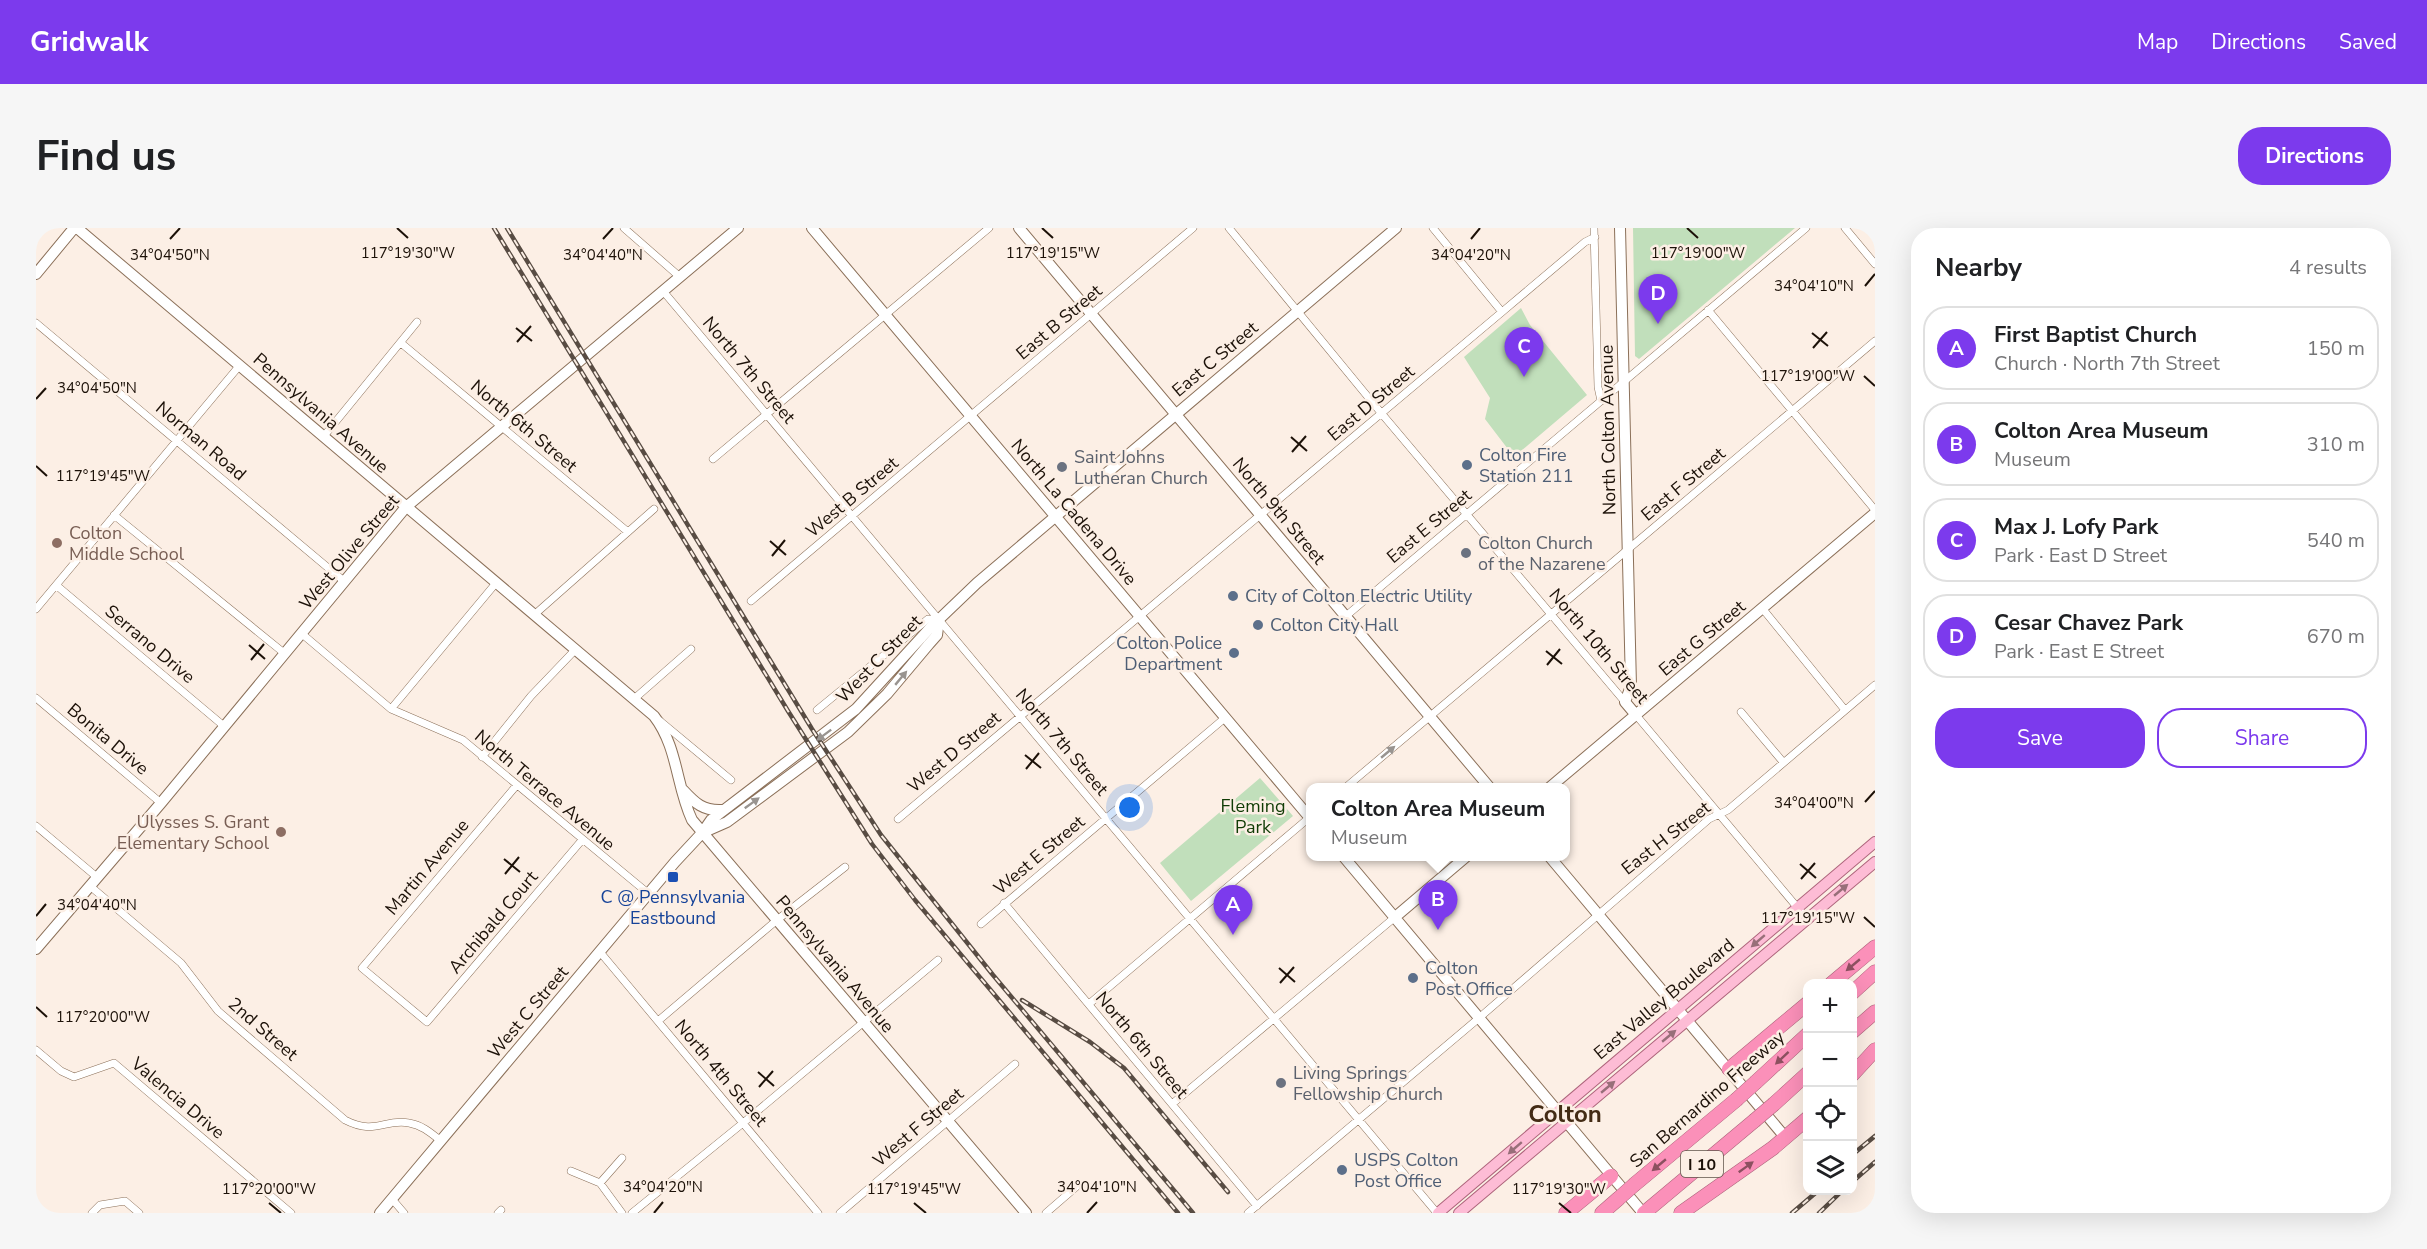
<!DOCTYPE html>
<html lang="en">
<head>
<meta charset="utf-8">
<style>
  body { margin:0; font-family:"Nunito Sans",sans-serif; background:#f6f6f6; color:#202124 }
  .controls { position:absolute; right:18px; bottom:18px; display:grid; overflow:hidden; border-radius:12px; box-shadow:0 6px 24px #0002 }
  .controls button { width:54px; height:54px; display:grid; place-items:center; padding:0; border:0; border-bottom:2px solid #e0e0e0; background:#fff; color:#202124; font:30px sans-serif }
  .you { position:absolute; left:1094px; top:580px; width:21px; height:21px; margin:-15px; border:4px solid #fff; border-radius:50%; background:#1a73e8; box-shadow:0 0 0 9px #1a73e833 }
  .badge { display:grid; place-items:center; width:39px; height:39px; border-radius:50%; background:#7c3aed; color:#fff; font-size:20px; font-weight:700 }
  .pin { position:absolute; translate:-50% -50px; filter:drop-shadow(0 2px 3px #0008) }
  .pin::after { content:''; position:absolute; top:32px; width:21px; height:18px; background:inherit; clip-path:polygon(0 0,100% 0,50% 100%) }
  .popup { position:absolute; left:1270px; top:555px; width:264px; height:78px; box-sizing:border-box; display:grid; place-content:center; border-radius:12px; background:#fff; filter:drop-shadow(0 2px 4px #0005); font-size:20px; white-space:nowrap; color:#757577 }
  .popup b { font-size:22px; color:#202124 }
  .popup::after { content:''; position:absolute; left:50%; top:100%; margin-left:-12px; border:12px solid transparent; border-top-color:#fff }
  .list { margin:0; padding:0; list-style:none }
  h2 { display:flex; justify-content:space-between; align-items:center; height:78px; margin:0; padding:0 24px; font-size:26px }
  h2 small { font-size:20px; font-weight:400; color:#757577 }
  .list li { display:grid; grid-template-columns:39px 1fr auto; gap:18px; align-items:center; box-sizing:border-box; height:84px; margin:0 12px 12px; padding:0 12px; border:2px solid #e0e0e0; border-radius:24px }
  .list b { display:block; font-size:22px; white-space:nowrap }
  .list p { margin:0; font-size:20px; white-space:nowrap; color:#757577 }
  .list em { font-size:20px; font-style:normal; color:#757577 }
  .actions { display:flex; gap:12px; padding:18px 24px }
  .actions a { flex:1; padding:14px 0; border:2px solid #7c3aed; border-radius:24px; text-align:center; font-size:21px; color:#7c3aed }
  .actions .main { background:#7c3aed; color:#fff }
  .icon { flex:none; width:33px; height:33px; fill:none; stroke:currentColor; stroke-width:2; stroke-linecap:round; stroke-linejoin:round }
  .map { position:relative; flex:none; width:1839px; height:985px; overflow:hidden; border-radius:24px }
  header { display:flex; align-items:center; gap:36px; box-sizing:border-box; height:84px; padding:0 30px; background:#7c3aed; color:#fff }
  header strong { font-size:28px }
  nav { display:flex; gap:33px; margin-inline-start:auto; font-size:21px }
  .intro { display:flex; align-items:center; justify-content:space-between; box-sizing:border-box; height:144px; padding:0 36px }
  h1 { margin:0; font-size:42px }
  .button { padding:15px 27px; border-radius:24px; background:#7c3aed; color:#fff; font-size:21px; font-weight:700 }
  main { display:flex; gap:36px; padding:0 36px }
  aside { flex:1; background:#fff; border-radius:24px; box-shadow:0 6px 24px #0002 }
  .map>svg:first-child { display:block }
  .green { fill:#c1dfbb }
  .lines { fill:none; stroke-linecap:round; stroke-linejoin:round }
  .street-casing { stroke:#8b7059; stroke-width:8 }
  .secondary-casing { stroke:#8b7059; stroke-width:12 }
  .primary-casing { stroke:#ad647b; stroke-width:12 }
  .highway-casing { stroke:#ad647b; stroke-width:15 }
  .street { stroke:#fff; stroke-width:7 }
  .secondary { stroke:#fff; stroke-width:10 }
  .primary { stroke:#fdbcd5; stroke-width:10 }
  .highway { stroke:#fb90b9; stroke-width:14 }
  .rail-casing { stroke:#584c43; stroke-width:4.5 }
  .rail { stroke:#fcefe5; stroke-width:2; stroke-dasharray:7; stroke-linecap:butt }
  .highway-bridge-casing { stroke:#ad647b; stroke-width:15; stroke-linecap:butt }
  .highway-bridge { stroke:#fb90b9; stroke-width:14 }
  .oneway { fill:#999490 }
  .oneway2 { fill:#986f79 }
  .oneway3 { fill:#8c5060 }
  .ticks { fill:none; stroke:#1c1108; stroke-width:2 }
  .service-dot { fill:#5c6f8a; stroke:#fcefe5; stroke-width:2 }
  .worship-dot { fill:#6b7280; stroke:#fcefe5; stroke-width:2 }
  .education-dot { fill:#8d6e63; stroke:#fcefe5; stroke-width:2 }
  .transit-dot { fill:#1a4fb4; stroke:#fcefe5; stroke-width:2 }
  .labels { text-anchor:middle; stroke-width:5; stroke-linejoin:round; paint-order:stroke }
  .shield { fill:#fcefe5; stroke:#5f544a; stroke-width:1.5 }
  .shield-label { font-size:16px; font-weight:bold; fill:#1c1108 }
  .street-label { font-size:18px; fill:#1c1108; stroke:#fcefe5 }
  .service-label { font-size:18px; fill:#4e5e75; stroke:#fcefe5; text-anchor:start }
  .worship-label { font-size:18px; fill:#5b616d; stroke:#fcefe5; text-anchor:start }
  .education-label { font-size:18px; fill:#785e54; stroke:#fcefe5; text-anchor:start }
  .park-label { font-size:18px; fill:#103c05; stroke:#fcefe5 }
  .transit-label { font-size:18px; fill:#164399; stroke:#fcefe5 }
  .district-label { font-size:24px; font-weight:bold; fill:#432b15; stroke:#fcefe5 }
  .ticks-label { font-size:15px; text-anchor:middle; fill:#1c1108; stroke:#fcefe5; stroke-width:5; stroke-linejoin:round; paint-order:stroke }
</style>
</head>
<body>
<header>
<strong>Gridwalk</strong>
<nav><a>Map</a><a>Directions</a><a>Saved</a></nav>
</header>
<div class="intro"><h1>Find us</h1><a class="button">Directions</a></div>
<main>
<div class="map">
<svg width="1839" height="985" viewBox="0 0 1839 985">
  <rect width="100%" height="100%" fill="#fcefe5"/>
  <path class="green" d="M 1597,0 L 1759,0 L 1603,131 L 1599,128 Z
    M 1485,80 L 1494,97 L 1551,167 L 1478,229 L 1449,191 L 1454,170 L 1428,129 Z
    M 1224,550 L 1257,588 L 1155,673 L 1124,635 Z"/>
  <g class="lines">
    <g class="street-casing">
      <path id="street" d="M 588,0 L 644,49
        M 1193,0 L 1346,186 L 1589,474
        M 1397,0 L 1466,84
        M 1558,0 L 1562,159 L 1565,173
        M 1809,0 L 1839,36
        M 627,63 L 1401,985
        M 1672,82 L 1839,282
        M 0,95 L 309,354
        M 365,115 L 592,304
        M 288,208 L 381,94
        M 677,231 L 953,0
        M 78,287 L 248,425
        M 20,357 L 189,499
        M 715,373 L 1157,0
        M 1726,380 L 1809,482
        M 0,381 L 204,137
        M 498,387 L 618,281
        M 1310,388 L 1770,0
        M 265,405 L 355,481 L 427,512 L 613,666
        M 0,470 L 125,575
        M 598,471 L 655,421
        M 355,481 L 460,355
        M 781,482 L 892,391 L 903,392
        M 1705,484 L 1747,534
        M 1600,487 L 1771,691
        M 624,493 L 695,552
        M 446,529 L 495,468 L 540,421
        M 480,558 L 326,740 L 391,794 L 546,612
        M 1309,560 L 1839,113
        M 862,591 L 1466,84 L 1549,14 L 1559,9
        M 0,598 L 62,650
        M 54,658 L 145,735 L 182,783 L 309,892 C 340,908 349,890 373,895 C 386,897 395,905 405,913
        M 968,675 L 1221,978
        M 945,696 L 1190,489
        M 564,724 L 782,985
        M 1053,776 L 1274,589
        M 622,793 L 741,692 L 809,639
        M 0,822 L 25,843 L 38,849 L 78,835 L 255,985
        M 1136,876 L 1358,690
        M 535,943 L 564,955 L 586,985
        M 564,955 L 586,930
        M 356,971 L 368,985
        M 56,985 L 64,977 L 89,973 L 103,985
        M 462,985 L 465,982
        M 596,985 L 707,895 L 902,732
        M 804,985 L 979,836
        M 1010,985 L 1040,959
        M 1212,985 L 1443,790 L 1673,591 L 1692,582 L 1839,457"/>
    </g>
    <g class="secondary-casing">
      <path id="secondary" d="M 41,0 L 618,488 C 642,519 640,558 656,592 L 990,985
        M 776,0 L 1274,590
        M 983,0 L 1454,560
        M 1584,0 L 1595,458 L 1589,474 L 1600,487
        M 0,46 L 38,0
        M 1513,560 L 1839,285
        M 647,562 C 659,575 667,583 686,582
        M 666,605 L 691,594 L 812,504 L 851,466 L 893,416 L 901,407 L 903,392
        M 1307,628 L 1607,985
        M 1513,628 L 1749,909
        M 1358,690 L 1431,628
        M 0,721 L 125,575 L 370,279 L 702,0
        M 344,985 L 639,634 L 666,605 L 675,592 L 820,481 L 894,400 L 941,355 L 1360,0"/>
    </g>
    <g class="primary-casing">
      <path id="primary" d="M 1402,985 L 1839,614
        M 1423,985 L 1839,634"/>
    </g>
    <g class="highway-casing">
      <path id="highway" d="M 1795,756 L 1839,719
        M 1816,765 L 1839,744
        M 1816,804 L 1839,784
        M 1693,841 L 1772,775
        M 1816,847 L 1839,822
        M 1720,854 L 1772,806
        M 1738,876 L 1772,845
        M 1599,956 L 1700,872
        M 1530,985 L 1575,948
        M 1566,985 L 1582,971
        M 1608,985 L 1718,893
        M 1645,985 L 1737,920 L 1772,890"/>
    </g>
    <use href="#street" class="street"/>
    <use href="#secondary" class="secondary"/>
    <use href="#primary" class="primary"/>
    <use href="#highway" class="highway"/>
    <g class="rail-casing">
      <path id="rail" d="M 458,0 L 752,483 L 836,616 L 879,672 L 1142,985
        M 471,0 L 776,501 L 845,607 L 957,747 L 1157,985
        M 986,772 L 1054,814 L 1088,840 L 1192,964
        M 1816,927 L 1839,908
        M 1816,954 L 1839,934
        M 1756,985 L 1783,962
        M 1783,985 L 1807,962"/>
    </g>
    <use href="#rail" class="rail"/>
    <g class="highway-bridge-casing">
      <path id="highway-bridge" d="M 1700,872 L 1720,854
        M 1718,893 L 1738,876
        M 1582,971 L 1599,956"/>
    </g>
    <use href="#highway-bridge" class="highway-bridge"/>
  </g>
  <defs><path id="oneway-solid" d="M-6-.8H1V-3.2L6.5 0L1 3.2V.8H-6Z" transform="scale(1.5)"/></defs>
  <g class="oneway">
    <use href="#oneway-solid" transform="translate(865 450) rotate(-50)"/>
    <use href="#oneway-solid" transform="translate(788 507) rotate(143)"/>
    <use href="#oneway-solid" transform="translate(1352 524) rotate(-40)"/>
    <use href="#oneway-solid" transform="translate(716 575) rotate(-36)"/>
  </g>
  <g class="oneway2">
    <use href="#oneway-solid" transform="translate(1805 662) rotate(-40)"/>
    <use href="#oneway-solid" transform="translate(1722 713) rotate(139)"/>
    <use href="#oneway-solid" transform="translate(1633 808) rotate(-40)"/>
    <use href="#oneway-solid" transform="translate(1572 859) rotate(-40)"/>
    <use href="#oneway-solid" transform="translate(1479 920) rotate(139)"/>
  </g>
  <g class="oneway3">
    <use href="#oneway-solid" transform="translate(1817 737) rotate(140)"/>
    <use href="#oneway-solid" transform="translate(1746 830) rotate(137)"/>
    <use href="#oneway-solid" transform="translate(1623 937) rotate(140)"/>
    <use href="#oneway-solid" transform="translate(1710 939) rotate(-36)"/>
  </g>
  <path class="ticks" d="M 361,0 L 372,10M 1006,0 L 1017,10M 1651,0 L 1662,10M 134,11 L 144,0M 567,11 L 577,0M 1435,11 L 1444,0M 1829,58 L 1839,46M 480,100 L 496,113M 1776,105 L 1792,118M 481,114 L 495,98M 1777,120 L 1791,104M 1828,148 L 1839,158M 0,171 L 10,160M 1255,209 L 1271,223M 1256,224 L 1270,208M 0,238 L 11,248M 734,313 L 750,327M 736,328 L 749,312M 213,417 L 229,431M 1510,423 L 1526,436M 215,432 L 228,416M 1511,437 L 1524,421M 989,527 L 1005,540M 990,541 L 1003,525M 1829,574 L 1839,563M 468,631 L 484,644M 1764,636 L 1780,650M 469,646 L 483,629M 1765,651 L 1779,635M 0,688 L 10,676M 1828,689 L 1839,699M 1243,740 L 1259,754M 1244,755 L 1258,739M 0,779 L 11,789M 722,844 L 738,858M 723,859 L 737,843M 233,975 L 245,985M 878,975 L 890,985M 1523,975 L 1535,985M 618,985 L 627,974M 1051,985 L 1061,974"/>
  <g class="service-dot">
    <circle cx="1431" cy="237" r="6"/>
    <circle cx="1197" cy="368" r="6"/>
    <circle cx="1222" cy="397" r="6"/>
    <circle cx="1198" cy="425" r="6"/>
    <circle cx="1377" cy="750" r="6"/>
    <circle cx="1306" cy="942" r="6"/>
  </g>
  <g class="worship-dot">
    <circle cx="1026" cy="239" r="6"/>
    <circle cx="1430" cy="325" r="6"/>
    <circle cx="1245" cy="855" r="6"/>
  </g>
  <g class="education-dot">
    <circle cx="21" cy="315" r="6"/>
    <circle cx="245" cy="604" r="6"/>
  </g>
  <rect class="transit-dot" x="631" y="643" width="12" height="12" rx="3"/>
  <g class="labels">
    <rect class="shield" x="1645" y="923" width="42" height="26" rx="4.5"/>
    <g class="shield-label">
      <text x="1666" y="942">I 10</text>
    </g>
    <g class="street-label">
      <text transform="translate(1023 94) rotate(-40)" y="6">East B Street</text>
      <text transform="translate(1179 131) rotate(-40)" y="6">East C Street</text>
      <text transform="translate(713 142) rotate(50)" y="6">North 7th Street</text>
      <text transform="translate(1335 175) rotate(-40)" y="6">East D Street</text>
      <text transform="translate(285 185) rotate(41)" y="6">Pennsylvania Avenue</text>
      <text transform="translate(488 198) rotate(40)" y="6">North 6th Street</text>
      <text transform="translate(1572 202) rotate(-91)" y="6">North Colton Avenue</text>
      <text transform="translate(165 213) rotate(40)" y="6">Norman Road</text>
      <text transform="translate(1647 256) rotate(-40)" y="6">East F Street</text>
      <text transform="translate(816 269) rotate(-40)" y="6">West B Street</text>
      <text transform="translate(1243 283) rotate(50)" y="6">North 9th Street</text>
      <text transform="translate(1038 284) rotate(50)" y="6">North La Cadena Drive</text>
      <text transform="translate(1393 298) rotate(-40)" y="6">East E Street</text>
      <text transform="translate(313 324) rotate(-50)" y="6">West Olive Street</text>
      <text transform="translate(1666 410) rotate(-40)" y="6">East G Street</text>
      <text transform="translate(114 416) rotate(40)" y="6">Serrano Drive</text>
      <text transform="translate(1563 418) rotate(50)" y="6">North 10th Street</text>
      <text transform="translate(843 431) rotate(-46)" y="6">West C Street</text>
      <text transform="translate(72 511) rotate(40)" y="6">Bonita Drive</text>
      <text transform="translate(1026 514) rotate(50)" y="6">North 7th Street</text>
      <text transform="translate(918 524) rotate(-40)" y="6">West D Street</text>
      <text transform="translate(509 562) rotate(40)" y="6">North Terrace Avenue</text>
      <text transform="translate(1630 610) rotate(-38)" y="6">East H Street</text>
      <text transform="translate(1003 627) rotate(-40)" y="6">West E Street</text>
      <text transform="translate(391 639) rotate(-50)" y="6">Martin Avenue</text>
      <text transform="translate(457 694) rotate(-50)" y="6">Archibald Court</text>
      <text transform="translate(799 736) rotate(50)" y="6">Pennsylvania Avenue</text>
      <text transform="translate(1628 771) rotate(-40)" y="6">East Valley Boulevard</text>
      <text transform="translate(492 784) rotate(-50)" y="6">West C Street</text>
      <text transform="translate(227 801) rotate(41)" y="6">2nd Street</text>
      <text transform="translate(1106 817) rotate(50)" y="6">North 6th Street</text>
      <text transform="translate(685 845) rotate(50)" y="6">North 4th Street</text>
      <text transform="translate(142 870) rotate(40)" y="6">Valencia Drive</text>
      <text transform="translate(1671 871) rotate(-41)" y="6">San Bernardino Freeway</text>
      <text transform="translate(882 899) rotate(-40)" y="6">West F Street</text>
    </g>
    <g class="service-label">
      <text x="1443" y="233">Colton Fire<tspan x="1443" dy="21">Station 211</tspan></text>
      <text x="1209" y="374">City of Colton Electric Utility</text>
      <text x="1234" y="403">Colton City Hall</text>
      <text x="1186" y="421" text-anchor="end">Colton Police<tspan x="1186" dy="21">Department</tspan></text>
      <text x="1389" y="746">Colton<tspan x="1389" dy="21">Post Office</tspan></text>
      <text x="1318" y="938">USPS Colton<tspan x="1318" dy="21">Post Office</tspan></text>
    </g>
    <g class="worship-label">
      <text x="1038" y="235">Saint Johns<tspan x="1038" dy="21">Lutheran Church</tspan></text>
      <text x="1442" y="321">Colton Church<tspan x="1442" dy="21">of the Nazarene</tspan></text>
      <text x="1257" y="851">Living Springs<tspan x="1257" dy="21">Fellowship Church</tspan></text>
    </g>
    <g class="education-label">
      <text x="33" y="311">Colton<tspan x="33" dy="21">Middle School</tspan></text>
      <text x="233" y="600" text-anchor="end">Ulysses S. Grant<tspan x="233" dy="21">Elementary School</tspan></text>
    </g>
    <g class="park-label">
      <text x="1217" y="584">Fleming<tspan x="1217" dy="21">Park</tspan></text>
    </g>
    <g class="transit-label">
      <text x="637" y="675">C @ Pennsylvania<tspan x="637" dy="21">Eastbound</tspan></text>
    </g>
    <g class="district-label">
      <text x="1529" y="894">Colton</text>
    </g>
  </g>
  <g class="ticks-label">
    <text x="372" y="30">117°19'30"W</text>
    <text x="1017" y="30">117°19'15"W</text>
    <text x="1662" y="30">117°19'00"W</text>
    <text x="134" y="32">34°04'50"N</text>
    <text x="567" y="32">34°04'40"N</text>
    <text x="1435" y="32">34°04'20"N</text>
    <text x="1778" y="63">34°04'10"N</text>
    <text x="1772" y="153">117°19'00"W</text>
    <text x="61" y="165">34°04'50"N</text>
    <text x="67" y="253">117°19'45"W</text>
    <text x="1778" y="580">34°04'00"N</text>
    <text x="61" y="682">34°04'40"N</text>
    <text x="1772" y="695">117°19'15"W</text>
    <text x="67" y="794">117°20'00"W</text>
    <text x="627" y="964">34°04'20"N</text>
    <text x="1061" y="964">34°04'10"N</text>
    <text x="233" y="966">117°20'00"W</text>
    <text x="878" y="966">117°19'45"W</text>
    <text x="1523" y="966">117°19'30"W</text>
  </g>
</svg>
<div class="controls">
<button>+</button>
<button>−</button>
<button><svg class="icon" aria-label="locate" viewBox="0 0 24 24"><circle cx="12" cy="12" r="6"/><path d="M12 2v4M12 18v4M2 12h4M18 12h4"/></svg></button>
<button><svg class="icon" aria-label="layers" viewBox="0 0 24 24"><path d="M12 4l9 5-9 5-9-5zM3 14l9 5 9-5"/></svg></button>
</div>
<div class="you"></div>
<div class="pin badge" style="left:1197px;top:707px">A</div>
<div class="pin badge" style="left:1402px;top:702px">B</div>
<div class="popup"><b>Colton Area Museum</b>Museum</div>
<div class="pin badge" style="left:1488px;top:149px">C</div>
<div class="pin badge" style="left:1622px;top:96px">D</div>
</div>
<aside>
<h2>Nearby<small>4 results</small></h2>
<ul class="list">
<li><span class="badge">A</span><div><b>First Baptist Church</b><p>Church · North 7th Street</p></div><em>150 m</em></li>
<li><span class="badge">B</span><div><b>Colton Area Museum</b><p>Museum</p></div><em>310 m</em></li>
<li><span class="badge">C</span><div><b>Max J. Lofy Park</b><p>Park · East D Street</p></div><em>540 m</em></li>
<li><span class="badge">D</span><div><b>Cesar Chavez Park</b><p>Park · East E Street</p></div><em>670 m</em></li>
</ul>
<div class="actions"><a class="main">Save</a><a>Share</a></div>
</aside>
</main>
</body>
</html>
